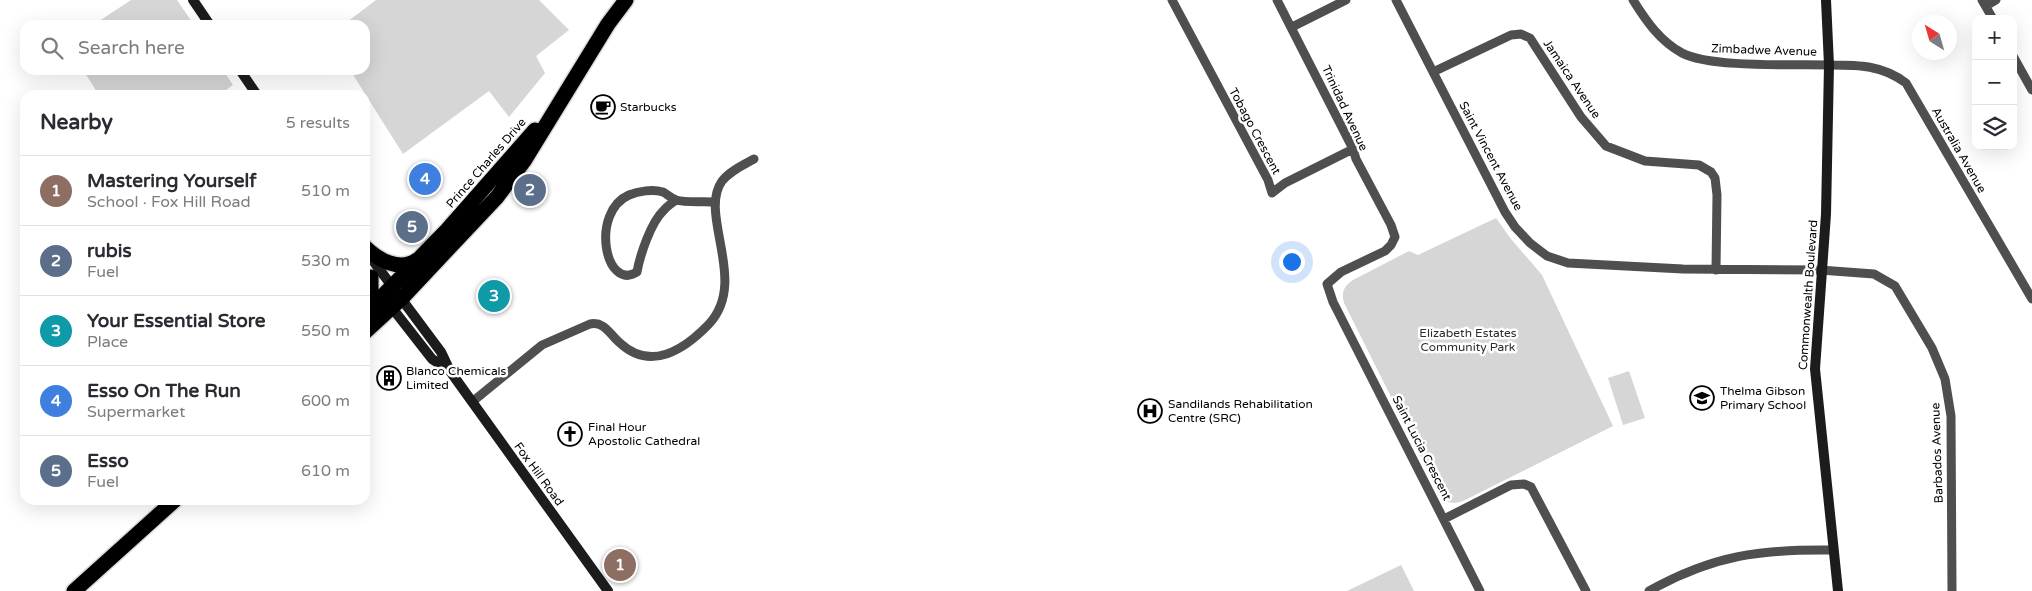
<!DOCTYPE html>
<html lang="en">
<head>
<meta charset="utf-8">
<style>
  body { margin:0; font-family:"Varela Round",sans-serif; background:#f7f7f7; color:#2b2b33 }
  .controls { position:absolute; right:15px; top:15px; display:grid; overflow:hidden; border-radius:10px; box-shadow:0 5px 20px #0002 }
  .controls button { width:45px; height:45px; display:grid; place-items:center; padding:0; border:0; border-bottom:1px solid #e1e1e2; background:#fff; color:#2b2b33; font:25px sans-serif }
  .compass { position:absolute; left:1912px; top:15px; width:45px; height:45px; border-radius:50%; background:#fff; box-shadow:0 5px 20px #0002; rotate:323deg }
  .you { position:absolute; left:1291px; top:261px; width:18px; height:18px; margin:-12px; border:4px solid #fff; border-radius:50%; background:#1a73e8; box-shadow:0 0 0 8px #1a73e833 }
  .badge { display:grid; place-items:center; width:32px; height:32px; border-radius:50%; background:#0b8043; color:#fff; font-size:16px; font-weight:700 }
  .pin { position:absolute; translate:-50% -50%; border:2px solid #fff; box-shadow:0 1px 5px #0006 }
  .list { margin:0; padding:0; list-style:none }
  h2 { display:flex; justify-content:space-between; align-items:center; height:65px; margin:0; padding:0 20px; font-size:21px }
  h2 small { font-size:16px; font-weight:400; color:#7c7c81 }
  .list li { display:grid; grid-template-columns:32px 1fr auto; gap:15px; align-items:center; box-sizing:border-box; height:70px; padding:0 20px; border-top:1px solid #e1e1e2 }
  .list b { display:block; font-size:19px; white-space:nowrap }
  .list p { margin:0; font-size:16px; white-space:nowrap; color:#7c7c81 }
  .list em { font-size:16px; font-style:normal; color:#7c7c81 }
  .icon { flex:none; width:28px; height:28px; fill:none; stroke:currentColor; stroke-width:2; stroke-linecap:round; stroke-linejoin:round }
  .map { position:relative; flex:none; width:2032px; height:591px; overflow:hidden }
  .search { position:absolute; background:#fff; box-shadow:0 5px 20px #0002; left:20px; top:20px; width:350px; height:55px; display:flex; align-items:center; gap:12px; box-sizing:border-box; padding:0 18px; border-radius:15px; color:#7c7c81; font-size:19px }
  .panel { position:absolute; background:#fff; box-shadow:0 5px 20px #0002; left:20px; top:90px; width:350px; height:415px; border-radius:15px }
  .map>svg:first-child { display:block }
  .green { fill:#d6d6d6 }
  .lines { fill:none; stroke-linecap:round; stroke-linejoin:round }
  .highway-casing { stroke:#dbdbdb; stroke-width:18 }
  .street { stroke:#4f4f4f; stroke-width:9 }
  .secondary { stroke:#1c1c1c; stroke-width:10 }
  .highway { stroke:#000; stroke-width:15 }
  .labels { text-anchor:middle; stroke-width:5; stroke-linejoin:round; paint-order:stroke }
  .street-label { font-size:12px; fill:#000; stroke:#fff }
  .poi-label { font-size:12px; fill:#000; stroke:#fff; text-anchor:start }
  .park-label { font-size:12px; fill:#2d2d2d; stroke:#fff }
</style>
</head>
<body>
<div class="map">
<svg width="2032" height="591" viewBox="0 0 2032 591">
  <rect width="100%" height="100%" fill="#fff"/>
  <path class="green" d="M 131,0 L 177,0 L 194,25 L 93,25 Z
    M 376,0 L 539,0 L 569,30 L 536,56 L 545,73 L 509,117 L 489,91 L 403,154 L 350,70 L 365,70 L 365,25 L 343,25 Z
    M 83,70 L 223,70 L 233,85 L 219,95 L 99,95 Z
    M 1496,218 L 1511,239 L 1542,275 L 1613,426 L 1463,501 C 1452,505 1445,503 1439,493 L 1344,303 C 1341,292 1344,286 1353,280 L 1409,251 L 1418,255 Z
    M 1629,371 L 1645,418 L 1623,425 L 1608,378 Z
    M 1401,565 L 1414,591 L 1347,591 Z"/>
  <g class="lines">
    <g class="highway-casing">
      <path id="highway" d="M 365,247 C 378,260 400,272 417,260
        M 365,310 L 371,293 L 371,277
        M 365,314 L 447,230 L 535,130
        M 365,332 L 401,299 L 497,197 L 524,161 L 608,24 L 626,0
        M 74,591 L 175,500"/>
    </g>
    <path class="street" d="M 1172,0 L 1268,180 L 1272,193 L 1285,183 L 1353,149
      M 1277,0 L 1353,149 L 1356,159 L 1391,225 L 1395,237 L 1391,245 L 1385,251 L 1341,272 L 1327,284 L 1333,302 L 1480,591
      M 1396,0 L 1505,212 L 1515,227 L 1530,243 L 1547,256 L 1568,263 L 1683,269 L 1820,270 L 1874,274 L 1895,286 L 1932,348 L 1945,379 L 1951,416 L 1952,591
      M 1633,0 C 1646,21 1660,41 1682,53 C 1710,68 1795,64 1830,65 C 1859,65 1882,65 1906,83 L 2032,299
      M 1982,0 L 1993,19
      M 1986,6 L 1996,0
      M 1292,27 L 1346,0
      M 2013,56 L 2032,90
      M 1433,72 L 1511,35 L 1521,34 L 1530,38 L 1581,117 L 1606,146 L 1645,161 L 1699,165 L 1711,172 L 1715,178 L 1717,195 L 1716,270
      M 676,200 C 672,203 667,206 664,210 C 651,222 640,255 637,272 C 605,292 590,212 629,195 C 638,191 653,189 663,192 C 667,194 671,198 676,200 C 687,203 703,201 714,202
      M 472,402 L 542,345 L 590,324 C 605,321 610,335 620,343 C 651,372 685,349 709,324 C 749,281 698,215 722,181 C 730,171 743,165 754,159
      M 1444,519 L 1511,485 L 1524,484 L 1531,487 L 1586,591
      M 1649,591 C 1713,555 1761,549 1833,550"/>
    <path class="secondary" d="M 193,0 L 210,25
      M 1826,0 L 1829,65 L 1826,214 L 1815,369 L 1838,591
      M 240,70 L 257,95
      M 368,254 L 441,352 L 450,371 L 608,591
      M 389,304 L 432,359 L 449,370"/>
    <use href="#highway" class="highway"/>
  </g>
  <defs>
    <g id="cafe-ring" transform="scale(1.25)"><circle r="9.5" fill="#fff" stroke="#000" stroke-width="1.5"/><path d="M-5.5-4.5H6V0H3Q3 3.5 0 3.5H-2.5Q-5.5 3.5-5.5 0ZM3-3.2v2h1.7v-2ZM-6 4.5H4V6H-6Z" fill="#000"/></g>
    <g id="building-ring" transform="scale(1.25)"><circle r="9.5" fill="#fff" stroke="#000" stroke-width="1.5"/><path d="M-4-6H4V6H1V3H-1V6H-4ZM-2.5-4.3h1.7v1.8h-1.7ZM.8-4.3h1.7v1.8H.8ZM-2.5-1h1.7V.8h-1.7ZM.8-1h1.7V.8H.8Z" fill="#000"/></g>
    <g id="school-ring" transform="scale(1.25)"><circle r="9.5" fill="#fff" stroke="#000" stroke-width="1.5"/><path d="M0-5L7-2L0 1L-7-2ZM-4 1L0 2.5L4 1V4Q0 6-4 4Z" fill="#000"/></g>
    <g id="hospital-ring" transform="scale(1.25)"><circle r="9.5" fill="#fff" stroke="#000" stroke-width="1.5"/><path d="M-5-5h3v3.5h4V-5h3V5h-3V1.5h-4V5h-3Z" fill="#000"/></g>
    <g id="church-ring" transform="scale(1.25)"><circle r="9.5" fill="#fff" stroke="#000" stroke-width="1.5"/><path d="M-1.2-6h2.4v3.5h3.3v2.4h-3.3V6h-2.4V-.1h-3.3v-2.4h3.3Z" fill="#000"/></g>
  </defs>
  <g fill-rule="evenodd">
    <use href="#cafe-ring" x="603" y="107"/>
    <use href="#building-ring" x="389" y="378"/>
    <use href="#school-ring" x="1702" y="398"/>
    <use href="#hospital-ring" x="1150" y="411"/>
    <use href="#church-ring" x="570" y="434"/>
  </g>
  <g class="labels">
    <g class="street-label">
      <text transform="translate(1764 50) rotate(2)" y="4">Zimbadwe Avenue</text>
      <text transform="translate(1572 79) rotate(56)" y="4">Jamaica Avenue</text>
      <text transform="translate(1345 108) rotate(65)" y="4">Trinidad Avenue</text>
      <text transform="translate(1255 131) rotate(62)" y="4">Tobago Crescent</text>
      <text transform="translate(1959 150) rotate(60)" y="4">Australia Avenue</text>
      <text transform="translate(1491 156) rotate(62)" y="4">Saint Vincent Avenue</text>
      <text transform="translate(486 163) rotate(-49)" y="4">Prince Charles Drive</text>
      <text transform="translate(1808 295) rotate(-86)" y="4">Commonwealth Boulevard</text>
      <text transform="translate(1422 448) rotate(63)" y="4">Saint Lucia Crescent</text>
      <text transform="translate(1937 453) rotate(-92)" y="4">Barbados Avenue</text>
      <text transform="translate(539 474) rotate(54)" y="4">Fox Hill Road</text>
    </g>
    <g class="poi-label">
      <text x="620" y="111">Starbucks</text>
      <text x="406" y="375">Blanco Chemicals<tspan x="406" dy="14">Limited</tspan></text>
      <text x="1720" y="395">Thelma Gibson<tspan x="1720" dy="14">Primary School</tspan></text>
      <text x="1168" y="408">Sandilands Rehabilitation<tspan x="1168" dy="14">Centre (SRC)</tspan></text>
      <text x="588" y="431">Final Hour<tspan x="588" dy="14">Apostolic Cathedral</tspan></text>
    </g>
    <g class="park-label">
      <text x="1468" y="337">Elizabeth Estates<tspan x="1468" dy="14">Community Park</tspan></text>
    </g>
  </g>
</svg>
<div class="controls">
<button>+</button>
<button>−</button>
<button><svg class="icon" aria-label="layers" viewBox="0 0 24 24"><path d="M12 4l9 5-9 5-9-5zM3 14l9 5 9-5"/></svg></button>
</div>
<svg class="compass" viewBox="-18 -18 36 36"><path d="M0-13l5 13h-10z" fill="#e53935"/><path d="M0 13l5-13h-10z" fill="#7c7c81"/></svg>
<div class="you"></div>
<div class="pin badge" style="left:620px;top:565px;background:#8d6e63">1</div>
<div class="pin badge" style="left:530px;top:190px;background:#5c6f8a">2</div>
<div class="pin badge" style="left:494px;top:296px;background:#0f9aa8">3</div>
<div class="pin badge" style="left:425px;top:179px;background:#3f7fe0">4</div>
<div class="pin badge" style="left:412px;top:227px;background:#5c6f8a">5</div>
<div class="search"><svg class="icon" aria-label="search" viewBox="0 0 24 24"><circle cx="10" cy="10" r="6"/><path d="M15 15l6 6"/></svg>Search here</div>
<section class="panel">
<h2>Nearby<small>5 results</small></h2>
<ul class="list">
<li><span class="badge" style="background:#8d6e63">1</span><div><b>Mastering Yourself</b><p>School · Fox Hill Road</p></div><em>510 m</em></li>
<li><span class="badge" style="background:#5c6f8a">2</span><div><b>rubis</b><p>Fuel</p></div><em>530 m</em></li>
<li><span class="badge" style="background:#0f9aa8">3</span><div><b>Your Essential Store</b><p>Place</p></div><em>550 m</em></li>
<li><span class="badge" style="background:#3f7fe0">4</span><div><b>Esso On The Run</b><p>Supermarket</p></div><em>600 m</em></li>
<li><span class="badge" style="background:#5c6f8a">5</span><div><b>Esso</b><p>Fuel</p></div><em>610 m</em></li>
</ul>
</section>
</div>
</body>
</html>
